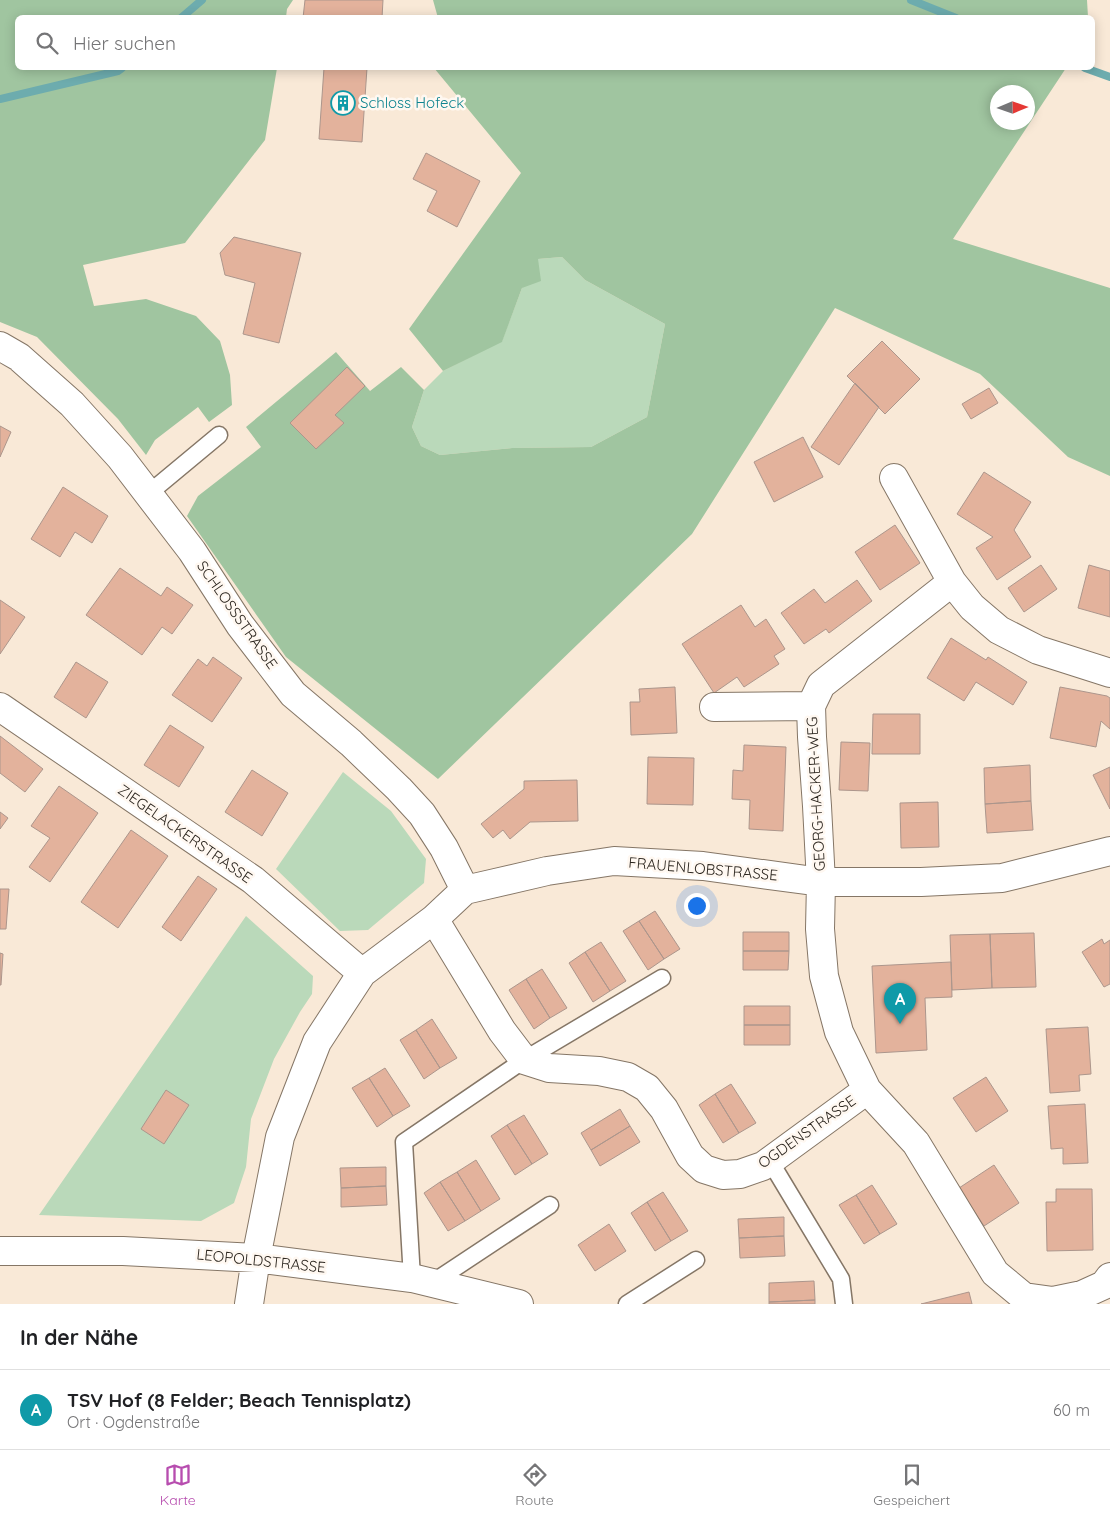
<!DOCTYPE html>
<html lang="de">
<head>
<meta charset="utf-8">
<style>
  body { margin:0; font-family:Quicksand,sans-serif; background:#f6f6f6; color:#202124 }
  .compass { position:absolute; left:990px; top:85px; width:45px; height:45px; border-radius:50%; background:#fff; box-shadow:0 2px 12px #0003; rotate:88deg }
  .you { position:absolute; left:696px; top:905px; width:18px; height:18px; margin:-12px; border:4px solid #fff; border-radius:50%; background:#1a73e8; box-shadow:0 0 0 8px #1a73e833 }
  .badge { display:grid; place-items:center; width:32px; height:32px; border-radius:50%; background:#b74daf; color:#fff; font-size:16px; font-weight:700 }
  .pin { position:absolute; translate:-50% -41px; filter:drop-shadow(0 1px 2px #0008) }
  .pin::after { content:''; position:absolute; top:26px; width:18px; height:15px; background:inherit; clip-path:polygon(0 0,100% 0,50% 100%) }
  .list { margin:0; padding:0; list-style:none }
  h2 { display:flex; justify-content:space-between; align-items:center; height:65px; margin:0; padding:0 20px; font-size:21px }
  h2 small { font-size:16px; font-weight:400; color:#757577 }
  .list li { display:grid; grid-template-columns:32px 1fr auto; gap:15px; align-items:center; box-sizing:border-box; height:80px; padding:0 20px; border-top:1px solid #e0e0e0 }
  .list b { display:block; font-size:19px; white-space:nowrap }
  .list p { margin:0; font-size:16px; white-space:nowrap; color:#757577 }
  .list em { font-size:16px; font-style:normal; color:#757577 }
  .icon { flex:none; width:28px; height:28px; fill:none; stroke:currentColor; stroke-width:2; stroke-linecap:round; stroke-linejoin:round }
  .map { position:relative; flex:none; width:1110px; height:1304px; overflow:hidden }
  .search { position:absolute; background:#fff; box-shadow:0 2px 12px #0003; left:15px; right:15px; top:15px; height:55px; display:flex; align-items:center; gap:12px; box-sizing:border-box; padding:0 18px; border-radius:8px; color:#757577; font-size:19px }
  .sheet { height:145px; background:#fff }
  nav { display:flex; justify-content:space-around; align-items:center; box-sizing:border-box; height:70px; border-top:1px solid #e0e0e0; background:#fff; font-size:14px; color:#757577 }
  nav a { display:grid; justify-items:center; gap:2px }
  nav .on { color:#b74daf }
  .map>svg:first-child { display:block }
  .green { fill:#bad9ba }
  .forest { fill:#a0c5a0; fill-rule:evenodd }
  .lines { fill:none; stroke-linecap:round; stroke-linejoin:round }
  .stream { stroke:#6dacae; stroke-width:8 }
  .building { fill:#e3b29c; stroke:#ac968c }
  .lane-casing { stroke:#857666; stroke-width:19 }
  .street-casing { stroke:#857666; stroke-width:30 }
  .lane { stroke:#fff; stroke-width:16 }
  .street { stroke:#fff; stroke-width:28 }
  .labels { text-anchor:middle; stroke-width:5; stroke-linejoin:round; paint-order:stroke }
  .culture-label { font-size:15px; fill:#0d838f; stroke:#fff8f1; text-anchor:start }
  .street-label { font-size:15px; fill:#2d2720; stroke:#fff8f1 }
</style>
</head>
<body>
<div class="map">
<svg width="1110" height="1304" viewBox="0 0 1110 1304">
  <rect width="100%" height="100%" fill="#f9e9d7"/>
  <path class="green" d="M 562,257 L 585,280 L 665,324 L 647,417 L 591,447 L 512,448 L 440,455 L 421,446 L 412,427 L 424,390 L 443,371 L 502,341 L 522,288 L 538,259 Z
    M 343,772 L 391,811 L 426,859 L 424,883 L 368,930 L 340,931 L 276,869 Z
    M 246,916 L 313,976 L 312,994 L 300,1012 L 274,1059 L 251,1119 L 246,1167 L 234,1203 L 201,1221 L 39,1215 Z"/>
  <path class="forest" d="M 0,0 L 293,0 L 287,9 L 286,17 L 18,18 L 18,68 L 277,68 L 265,140 L 185,243 L 83,265 L 94,306 L 146,299 L 196,316 L 220,341 L 230,375 L 232,405 L 209,422 L 198,407 L 155,440 L 146,455 L 118,419 L 37,337 L 0,322 Z
    M 433,0 L 1087,0 L 1088,17 L 438,18 Z
    M 434,68 L 1066,68 L 953,239 L 1110,288 L 1110,476 L 1068,457 L 980,374 L 835,308 L 692,534 L 438,779 L 286,657 L 187,516 L 198,496 L 261,447 L 246,427 L 336,352 L 370,391 L 401,367 L 424,390 L 412,427 L 421,446 L 440,455 L 512,448 L 591,447 L 647,417 L 665,324 L 585,280 L 562,257 L 538,259 L 541,281 L 522,288 L 502,342 L 443,371 L 409,329 L 521,173 ZM 998,92 L 1028,92 L 1028,122 L 998,122 Z"/>
  <g class="lines">
    <path class="stream" d="M 911,0 L 956,18
      M 181,18 L 202,0
      M 1085,68 L 1110,77
      M 0,99 L 118,71 L 122,68"/>
  </g>
  <path class="building" d="M 305,0 L 383,0 L 382,18 L 303,18 Z
    M 324,68 L 367,68 L 362,142 L 319,139 Z
    M 426,153 L 480,181 L 457,227 L 427,211 L 437,191 L 413,179 Z
    M 234,237 L 301,253 L 279,343 L 243,334 L 255,283 L 225,275 L 220,253 Z
    M 882,341 L 920,379 L 885,414 L 847,376 Z
    M 347,367 L 365,386 L 335,415 L 344,423 L 316,449 L 290,423 Z
    M 855,383 L 879,407 L 839,465 L 811,447 Z
    M 989,388 L 998,403 L 971,419 L 962,404 Z
    M 0,426 L 11,432 L 0,457 Z
    M 803,437 L 823,477 L 774,502 L 754,462 Z
    M 984,472 L 1031,502 L 1014,530 L 1031,557 L 997,580 L 976,548 L 993,537 L 957,514 Z
    M 63,487 L 108,516 L 92,543 L 75,532 L 60,557 L 31,539 Z
    M 895,525 L 920,563 L 880,590 L 855,552 Z
    M 1041,565 L 1057,589 L 1024,612 L 1008,588 Z
    M 1089,565 L 1110,571 L 1110,617 L 1078,608 Z
    M 120,568 L 161,596 L 167,587 L 193,605 L 172,634 L 162,627 L 142,655 L 86,615 Z
    M 857,580 L 872,601 L 829,633 L 826,629 L 804,644 L 781,613 L 814,589 L 825,603 Z
    M 0,600 L 25,617 L 0,654 Z
    M 741,605 L 755,627 L 766,619 L 785,649 L 774,656 L 779,664 L 744,687 L 737,677 L 714,693 L 682,644 Z
    M 951,638 L 986,660 L 988,657 L 1027,682 L 1013,705 L 976,682 L 964,701 L 927,678 Z
    M 213,657 L 242,678 L 212,722 L 172,695 L 198,659 L 207,666 Z
    M 76,662 L 108,682 L 86,718 L 54,697 Z
    M 675,687 L 677,733 L 631,735 L 630,702 L 640,702 L 639,689 Z
    M 1060,687 L 1107,696 L 1110,698 L 1110,729 L 1101,721 L 1096,747 L 1050,738 Z
    M 873,714 L 920,714 L 920,754 L 872,754 Z
    M 170,725 L 204,747 L 179,787 L 144,765 Z
    M 0,736 L 43,769 L 25,792 L 0,773 Z
    M 841,742 L 870,743 L 868,791 L 839,790 Z
    M 744,745 L 786,747 L 783,831 L 749,829 L 750,800 L 732,799 L 733,770 L 743,771 Z
    M 648,757 L 694,758 L 693,805 L 647,804 Z
    M 1030,765 L 1031,801 L 985,804 L 984,768 Z
    M 1110,767 L 1110,809 L 1093,775 Z
    M 252,770 L 288,793 L 262,836 L 225,812 Z
    M 577,780 L 578,821 L 530,822 L 510,839 L 503,830 L 493,838 L 481,824 L 524,789 L 524,781 Z
    M 59,786 L 98,813 L 50,882 L 29,867 L 50,838 L 31,826 Z
    M 1031,801 L 1033,830 L 987,833 L 985,804 Z
    M 938,802 L 939,847 L 901,848 L 900,803 Z
    M 0,812 L 8,818 L 0,829 Z
    M 131,830 L 168,856 L 118,928 L 81,902 Z
    M 198,876 L 217,889 L 181,941 L 162,927 Z
    M 0,889 L 9,889 L 6,929 L 0,929 Z
    M 655,911 L 680,949 L 664,959 L 639,921 Z
    M 639,921 L 664,959 L 648,970 L 623,931 Z
    M 743,932 L 789,932 L 789,951 L 743,951 Z
    M 1034,933 L 1036,987 L 992,988 L 990,934 Z
    M 990,934 L 992,988 L 952,990 L 950,935 Z
    M 1102,939 L 1104,944 L 1110,940 L 1110,984 L 1104,987 L 1082,952 Z
    M 601,942 L 626,981 L 610,991 L 585,952 Z
    M 743,951 L 789,951 L 788,970 L 743,970 Z
    M 585,952 L 610,991 L 593,1002 L 569,963 Z
    M 0,953 L 3,954 L 1,985 L 0,985 Z
    M 951,962 L 952,997 L 925,998 L 927,1050 L 876,1053 L 872,966 Z
    M 542,969 L 567,1008 L 550,1018 L 526,979 Z
    M 526,979 L 550,1018 L 534,1029 L 509,990 Z
    M 744,1006 L 790,1006 L 790,1025 L 744,1025 Z
    M 432,1019 L 457,1058 L 440,1068 L 416,1030 Z
    M 744,1025 L 790,1025 L 790,1045 L 744,1045 Z
    M 1088,1027 L 1091,1074 L 1079,1075 L 1080,1091 L 1050,1093 L 1046,1029 Z
    M 416,1030 L 440,1068 L 424,1079 L 400,1040 Z
    M 385,1068 L 410,1106 L 393,1116 L 369,1078 Z
    M 986,1077 L 1008,1111 L 976,1132 L 953,1098 Z
    M 369,1078 L 393,1116 L 377,1127 L 352,1088 Z
    M 731,1084 L 756,1123 L 739,1133 L 715,1094 Z
    M 166,1090 L 189,1105 L 164,1144 L 141,1129 Z
    M 715,1094 L 739,1133 L 723,1143 L 699,1105 Z
    M 1085,1104 L 1088,1163 L 1063,1164 L 1063,1148 L 1051,1149 L 1048,1106 Z
    M 620,1109 L 630,1126 L 591,1150 L 581,1133 Z
    M 524,1115 L 548,1154 L 532,1164 L 507,1125 Z
    M 507,1125 L 532,1164 L 515,1175 L 491,1136 Z
    M 630,1126 L 640,1142 L 600,1166 L 591,1150 Z
    M 476,1160 L 500,1199 L 481,1211 L 457,1172 Z
    M 994,1165 L 1019,1203 L 984,1226 L 959,1188 Z
    M 386,1167 L 386,1186 L 341,1188 L 340,1168 Z
    M 457,1172 L 481,1211 L 465,1221 L 440,1182 Z
    M 440,1182 L 465,1221 L 448,1231 L 424,1193 Z
    M 872,1185 L 897,1224 L 880,1234 L 856,1195 Z
    M 386,1186 L 387,1205 L 341,1207 L 341,1188 Z
    M 1056,1189 L 1092,1189 L 1093,1250 L 1047,1251 L 1046,1202 L 1056,1202 Z
    M 663,1192 L 688,1231 L 671,1241 L 647,1202 Z
    M 856,1195 L 880,1234 L 864,1244 L 839,1205 Z
    M 647,1202 L 671,1241 L 655,1251 L 631,1213 Z
    M 784,1217 L 784,1236 L 739,1238 L 738,1219 Z
    M 609,1224 L 626,1251 L 595,1271 L 578,1245 Z
    M 784,1236 L 785,1256 L 740,1258 L 739,1238 Z
    M 814,1281 L 815,1300 L 769,1302 L 769,1283 Z
    M 969,1292 L 972,1304 L 921,1304 Z
    M 815,1300 L 815,1304 L 769,1304 L 769,1302 Z"/>
  <g class="lines">
    <g class="lane-casing">
      <path id="lane" d="M 148,494 L 219,435
        M 770,1161 L 841,1279 L 844,1304
        M 412,1278 L 404,1142 L 524,1060 L 662,978
        M 432,1283 L 550,1205
        M 627,1304 L 696,1260"/>
    </g>
    <g class="street-casing">
      <path id="street" d="M 0,346 L 19,357 L 72,404 L 120,457 L 192,551 L 240,625 L 293,694 L 351,743 L 399,789 L 422,814 L 444,848 L 465,890
        M 894,478 L 952,582 L 972,607 L 999,630 L 1038,650 L 1110,673
        M 952,582 L 821,685 L 811,706 L 812,737 L 817,806 L 821,882 L 820,929 L 824,976 L 839,1032 L 867,1090 L 916,1143 L 995,1273 L 1024,1297 L 1053,1301 L 1082,1295 L 1104,1285 L 1110,1277
        M 0,707 L 253,880 L 362,973
        M 714,707 L 811,706
        M 434,919 L 502,1031 L 524,1060 L 549,1068 L 599,1071 L 628,1077 L 647,1088 L 664,1109 L 690,1156 L 704,1169 L 723,1175 L 740,1174 L 763,1166 L 867,1090
        M 0,1251 L 123,1251 L 256,1258 L 412,1278 L 519,1304
        M 249,1304 L 256,1258 L 280,1137 L 317,1042 L 362,973 L 434,919 L 465,890 L 547,871 L 614,861 L 703,866 L 821,882 L 921,882 L 1002,878 L 1110,851"/>
    </g>
    <use href="#lane" class="lane"/>
    <use href="#street" class="street"/>
  </g>
  <defs>
    <g id="building-ring" transform="scale(1.25)"><circle r="9.5" fill="#fff8f1" stroke="#0f9aa8" stroke-width="1.5"/><path d="M-4-6H4V6H1V3H-1V6H-4ZM-2.5-4.3h1.7v1.8h-1.7ZM.8-4.3h1.7v1.8H.8ZM-2.5-1h1.7V.8h-1.7ZM.8-1h1.7V.8H.8Z" fill="#0f9aa8"/></g>
  </defs>
  <g fill-rule="evenodd">
    <use href="#building-ring" x="343" y="103"/>
  </g>
  <g class="labels">
    <g class="culture-label">
      <text x="360" y="108">Schloss Hofeck</text>
    </g>
    <g class="street-label">
      <text transform="translate(237 615) rotate(55)" y="5">SCHLOSSSTRASSE</text>
      <text transform="translate(816 794) rotate(-93)" y="5">GEORG-HACKER-WEG</text>
      <text transform="translate(185 834) rotate(35)" y="5">ZIEGELACKERSTRASSE</text>
      <text transform="translate(703 869) rotate(5)" y="5">FRAUENLOBSTRASSE</text>
      <text transform="translate(807 1132) rotate(-35)" y="5">OGDENSTRASSE</text>
      <text transform="translate(261 1261) rotate(6)" y="5">LEOPOLDSTRASSE</text>
    </g>
  </g>
</svg>
<svg class="compass" viewBox="-18 -18 36 36"><path d="M0-13l5 13h-10z" fill="#e53935"/><path d="M0 13l5-13h-10z" fill="#757577"/></svg>
<div class="you"></div>
<div class="pin badge" style="left:900px;top:1024px;background:#0f9aa8">A</div>
<div class="search"><svg class="icon" aria-label="search" viewBox="0 0 24 24"><circle cx="10" cy="10" r="6"/><path d="M15 15l6 6"/></svg>Hier suchen</div>
</div>
<section class="sheet">
<h2>In der Nähe<small></small></h2>
<ul class="list">
<li><span class="badge" style="background:#0f9aa8">A</span><div><b>TSV Hof (8 Felder; Beach Tennisplatz)</b><p>Ort · Ogdenstraße</p></div><em>60 m</em></li>
</ul>
</section>
<nav>
<a class="on"><svg class="icon" aria-label="map" viewBox="0 0 24 24"><path d="M3 6l6-2 6 2 6-2v14l-6 2-6-2-6 2zM9 4v14M15 6v14"/></svg>Karte</a>
<a><svg class="icon" aria-label="directions" viewBox="0 0 24 24"><path d="M12 3l9 9-9 9-9-9zM9 14v-3h6M13 9l2 2-2 2"/></svg>Route</a>
<a><svg class="icon" aria-label="saved" viewBox="0 0 24 24"><path d="M7 4h10v16l-5-4-5 4z"/></svg>Gespeichert</a>
</nav>
</body>
</html>
